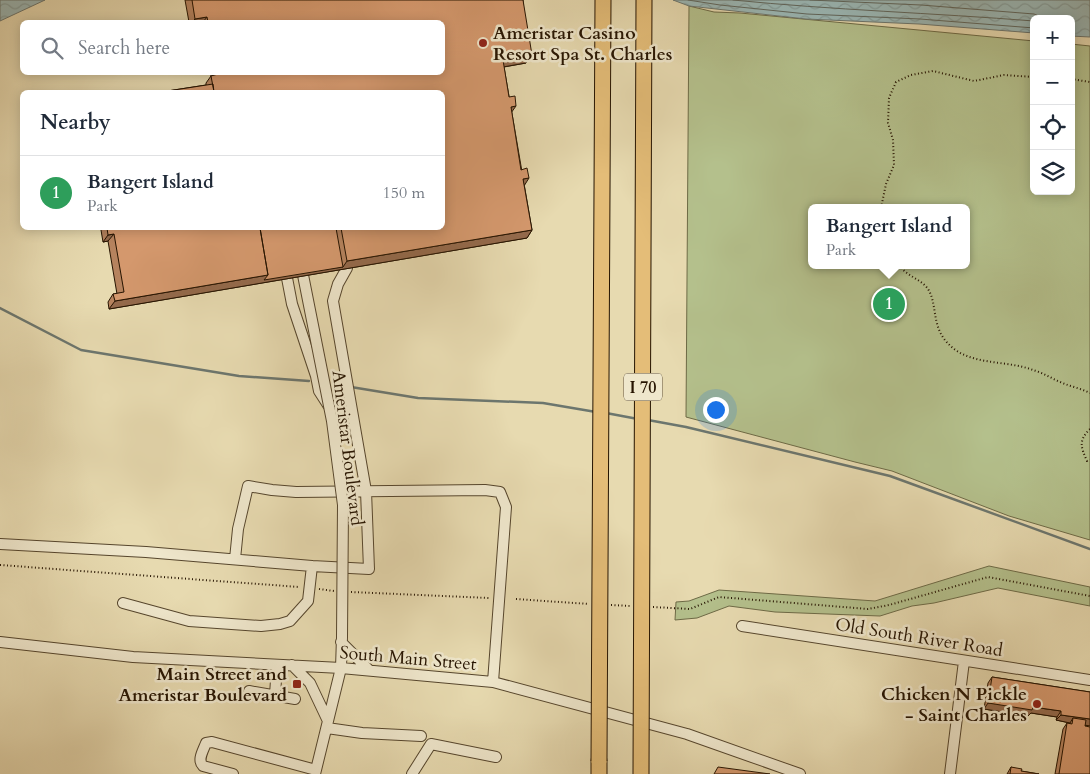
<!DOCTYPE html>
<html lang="en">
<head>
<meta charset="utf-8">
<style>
  body { margin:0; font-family:Cardo,serif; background:#f6f6f7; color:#1f2937 }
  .controls { position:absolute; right:15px; top:15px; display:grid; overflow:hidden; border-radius:8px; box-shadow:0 2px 12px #0003 }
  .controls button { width:45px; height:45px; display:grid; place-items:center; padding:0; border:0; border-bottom:1px solid #e0e1e3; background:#fff; color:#1f2937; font:25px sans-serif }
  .you { position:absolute; left:715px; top:409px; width:18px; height:18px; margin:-12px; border:4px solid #fff; border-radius:50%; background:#1a73e8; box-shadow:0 0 0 8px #1a73e833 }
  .badge { display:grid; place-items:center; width:32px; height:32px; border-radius:50%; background:#db2777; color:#fff; font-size:16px; font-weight:700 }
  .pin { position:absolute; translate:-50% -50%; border:2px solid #fff; box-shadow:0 1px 5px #0006 }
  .popup { position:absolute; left:808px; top:204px; width:162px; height:65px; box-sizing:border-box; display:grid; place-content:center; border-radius:8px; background:#fff; filter:drop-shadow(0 1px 4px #0005); font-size:16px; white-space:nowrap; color:#747a83 }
  .popup b { font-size:19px; color:#1f2937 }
  .popup::after { content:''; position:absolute; left:50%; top:100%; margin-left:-10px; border:10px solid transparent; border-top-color:#fff }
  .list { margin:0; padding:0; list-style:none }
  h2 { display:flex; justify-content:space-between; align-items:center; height:65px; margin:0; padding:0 20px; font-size:21px }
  h2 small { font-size:16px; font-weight:400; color:#747a83 }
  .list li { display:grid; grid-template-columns:32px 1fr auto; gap:15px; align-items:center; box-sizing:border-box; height:75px; padding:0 20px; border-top:1px solid #e0e1e3 }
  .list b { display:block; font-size:19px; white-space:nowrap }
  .list p { margin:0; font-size:16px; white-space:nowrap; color:#747a83 }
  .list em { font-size:16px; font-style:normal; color:#747a83 }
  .icon { flex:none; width:28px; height:28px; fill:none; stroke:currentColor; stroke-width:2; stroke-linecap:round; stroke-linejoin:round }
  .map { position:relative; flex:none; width:1090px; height:774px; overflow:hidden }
  .search { position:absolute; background:#fff; box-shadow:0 2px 12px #0003; left:20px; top:20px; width:425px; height:55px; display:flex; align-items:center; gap:12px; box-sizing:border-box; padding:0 18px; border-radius:8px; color:#747a83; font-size:19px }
  .panel { position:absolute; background:#fff; box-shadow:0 2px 12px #0003; left:20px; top:90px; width:425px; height:140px; border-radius:8px }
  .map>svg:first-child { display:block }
  .park { fill:#b4c08c; stroke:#6d6a46; fill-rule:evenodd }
  .water { fill:url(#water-waves); stroke:#6c766e }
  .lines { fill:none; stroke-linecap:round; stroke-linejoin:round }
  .shore { stroke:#60665c; stroke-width:1 }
  .stream { stroke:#6c766e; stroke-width:2.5 }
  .minor-casing { stroke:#56462d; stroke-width:12 }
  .highway-casing { stroke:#261401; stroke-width:17 }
  .path { stroke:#261401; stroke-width:2; stroke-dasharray:1 2.5; stroke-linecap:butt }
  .minor { stroke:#efe7cc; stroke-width:10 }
  .highway { stroke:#e4bd78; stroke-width:15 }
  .minor-bridge-casing { stroke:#56462d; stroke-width:12; stroke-linecap:butt }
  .highway-bridge-casing { stroke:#261401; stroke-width:17; stroke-linecap:butt }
  .minor-bridge { stroke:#efe7cc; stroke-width:10 }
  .highway-bridge { stroke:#e4bd78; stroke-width:15 }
  .wall { fill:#b6835e; stroke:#261401 }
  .shaded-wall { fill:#946a4c; stroke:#261401 }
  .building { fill:#d4986d; stroke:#261401 }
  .poi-dot { fill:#8f2418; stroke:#efe7cc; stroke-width:2 }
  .labels { text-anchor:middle; stroke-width:5; stroke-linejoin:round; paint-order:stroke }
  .shield { fill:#efe7cc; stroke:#62533e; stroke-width:1 }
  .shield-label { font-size:16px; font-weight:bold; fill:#261401 }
  .poi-label { font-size:18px; font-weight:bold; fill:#261401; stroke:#efe7cc; text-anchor:end }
  .street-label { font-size:18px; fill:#261401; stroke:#efe7cc }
</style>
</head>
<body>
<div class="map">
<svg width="1090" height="774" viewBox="0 0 1090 774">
  <defs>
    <pattern id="water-waves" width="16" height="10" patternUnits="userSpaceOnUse" patternTransform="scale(1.25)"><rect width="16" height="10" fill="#9bb8b6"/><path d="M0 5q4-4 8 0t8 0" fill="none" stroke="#859d9b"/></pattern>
  </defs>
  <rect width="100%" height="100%" fill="#e7dab0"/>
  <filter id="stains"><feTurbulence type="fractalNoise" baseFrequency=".004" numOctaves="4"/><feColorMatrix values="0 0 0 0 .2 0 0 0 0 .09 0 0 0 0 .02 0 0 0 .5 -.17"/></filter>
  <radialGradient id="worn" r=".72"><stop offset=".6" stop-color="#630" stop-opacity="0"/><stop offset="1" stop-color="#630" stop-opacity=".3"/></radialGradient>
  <path class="park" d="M 689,6 L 714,12 L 740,13 L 1034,41 L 1034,191 L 1071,191 L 1071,44 L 1090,46 L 1090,540 L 1009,516 L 892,471 L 855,462 L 686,417 ZM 812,208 L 966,208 L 966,265 L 812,265 Z
    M 989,566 L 1090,587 L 1090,606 L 998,588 L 934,603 L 912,606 L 880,616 L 775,612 L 729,606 L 697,618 L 675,620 L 676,602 L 689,601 L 719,590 L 875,601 Z"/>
  <path class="water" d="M 0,0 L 45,0 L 0,21 Z
    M 673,0 L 1090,0 L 1090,37 L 1071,36 L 1071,19 L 1034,19 L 1034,33 L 919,24 L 806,19 L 689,6 Z"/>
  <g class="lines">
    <path class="shore" d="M 688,0 L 720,5 L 807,14 L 920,19 L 1034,28
      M 733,0 C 833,10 933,13 1034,21
      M 810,0 L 921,5 L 1034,14 L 1046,19"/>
    <path class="stream" d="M 0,308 L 81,350 L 239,376 L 309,381
      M 351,387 L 418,398 L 543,403 L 596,412
      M 606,413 L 638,419
      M 648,420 L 686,427 L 890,476 L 1090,549"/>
    <g class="minor-casing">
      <path id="minor" d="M 287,278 L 292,304 L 316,376 L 319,391 L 328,405
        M 0,544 L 146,552 L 312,566 L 369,569 L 366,491 L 333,301 L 338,284 L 347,268
        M 235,559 L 238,529 L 248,486 L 272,490 L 296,492 L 485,490 L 500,492 L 506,507 L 493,682
        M 123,603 L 189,621 L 261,626 L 280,624 L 290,621 L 308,601 L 312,566
        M 742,626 L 1090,680
        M 0,642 L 133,657 L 341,668 L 493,682 L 687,734 L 800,774
        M 341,642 L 369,670
        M 292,665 L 310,683 L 328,721
        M 249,691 L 295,699
        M 275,695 L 277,665
        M 327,728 L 362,733 L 421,736
        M 233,774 L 203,766 C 197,760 203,751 206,743 L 212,742 L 316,770
        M 315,774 L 341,668 L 342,637
        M 412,774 L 431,744 L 496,757
        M 950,774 L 964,661"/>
    </g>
    <g class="highway-casing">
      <path id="highway" d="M 599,774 L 599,761"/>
    </g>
    <path class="path" d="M 1071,79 L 1090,82
      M 881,208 L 886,184 L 894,165 L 893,140 L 888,123 L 889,98 L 896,82 L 911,75 L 933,71 L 974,81 L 1004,75 L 1034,77
      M 899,265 C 906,276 921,279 928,289 C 937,303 932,324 945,340 C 966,367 1004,359 1033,370 C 1044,373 1054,380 1065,384 C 1073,387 1082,389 1090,393
      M 1090,429 C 1078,441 1081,447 1087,461 L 1090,460
      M 0,565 L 299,587
      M 319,589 L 334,591
      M 351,592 L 489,598
      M 516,599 L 589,604
      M 611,605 L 631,606
      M 653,607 L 690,609 L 719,597 L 868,609 L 889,605 L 988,577 L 1090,596"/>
    <use href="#minor" class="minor"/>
    <use href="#highway" class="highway"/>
    <g class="minor-bridge-casing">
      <path id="minor-bridge" d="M 303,275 L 332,421 L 343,505 L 342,637"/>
    </g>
    <g class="highway-bridge-casing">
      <path id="highway-bridge" d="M 599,761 L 603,0
        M 641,774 L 644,0"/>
    </g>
    <use href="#minor-bridge" class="minor-bridge"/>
    <use href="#highway-bridge" class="highway-bridge"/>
  </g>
  <path class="wall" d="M 185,0 L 523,0 L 526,63 L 504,67 L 532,230 L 527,238 L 109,309 L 108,302 L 113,294 L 117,294 L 108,241 L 103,242 L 101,230 L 102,228 L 442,228 L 442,92 L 161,92 L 206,85 L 206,83 L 211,76 L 210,72 L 442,72 L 442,22 L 189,22 Z
    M 992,677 L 1090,692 L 1090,726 L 1085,725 L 1090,774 L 1055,774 L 1063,729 L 1067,723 L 1070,724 L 1070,723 L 1056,720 L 1057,717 L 1031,713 L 1028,716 L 984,709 L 988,683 Z
    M 1011,767 L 1021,771 L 1039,774 L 1007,774 Z"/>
  <path class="shaded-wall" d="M 207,17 L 203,22 L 192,22 L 195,19 Z
    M 532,55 L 526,63 L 497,68 L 503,60 Z
    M 516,106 L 511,113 L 511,107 Z
    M 529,178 L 524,186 L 523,179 Z
    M 532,230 L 527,238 L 109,309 L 115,301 L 268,275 L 343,267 L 347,261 Z
    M 114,234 L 108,241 L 103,242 L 108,235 Z
    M 988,703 L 1033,707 L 1061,711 L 1057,717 L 1031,713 L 1028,716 L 984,709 Z
    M 1061,715 L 1090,719 L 1090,726 L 1073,723 L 1073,718 L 1070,723 L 1056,720 Z"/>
  <path class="building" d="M 192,0 L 523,0 L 532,55 L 503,60 L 509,97 L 515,96 L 516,106 L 511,107 L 521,170 L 527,168 L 529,178 L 523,179 L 532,230 L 347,261 L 341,228 L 442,228 L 442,92 L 318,92 L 318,91 L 311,92 L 214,92 L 211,76 L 218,74 L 217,72 L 442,72 L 442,22 L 208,22 L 207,17 L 195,19 Z
    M 213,84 L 214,92 L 161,92 Z
    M 107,228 L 260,228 L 268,275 L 115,301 L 113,294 L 124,292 L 114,234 L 108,235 Z
    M 260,228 L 336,228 L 343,267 L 264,280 L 268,275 Z
    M 992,677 L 1090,692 L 1090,719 L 1061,715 L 1061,711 L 1033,707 L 1032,710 L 988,703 Z
    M 1073,718 L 1086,720 L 1085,726 L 1090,727 L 1090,774 L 1059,774 L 1067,723 L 1072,724 Z
    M 718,767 L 770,774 L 714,774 Z
    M 1011,767 L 1022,769 L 1021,771 L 1039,774 L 1010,774 Z"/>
  <g class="poi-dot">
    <circle cx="483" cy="43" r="5"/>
    <rect x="292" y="679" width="10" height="10" rx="2.5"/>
    <circle cx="1037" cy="704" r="5"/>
  </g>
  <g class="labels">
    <rect class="shield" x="624" y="373.5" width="38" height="27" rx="4"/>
    <g class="shield-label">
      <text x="643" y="393">I 70</text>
    </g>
    <g class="poi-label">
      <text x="493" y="39" text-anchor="start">Ameristar Casino<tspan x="493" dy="21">Resort Spa St. Charles</tspan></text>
      <text x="287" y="680">Main Street and<tspan x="287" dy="21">Ameristar Boulevard</tspan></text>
      <text x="1027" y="700">Chicken N Pickle<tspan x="1027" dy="21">- Saint Charles</tspan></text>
    </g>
    <g class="street-label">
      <text transform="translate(348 448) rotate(83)" y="6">Ameristar Boulevard</text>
      <text transform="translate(919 637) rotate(9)" y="6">Old South River Road</text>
      <text transform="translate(408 658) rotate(5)" y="6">South Main Street</text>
    </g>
  </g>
  <rect width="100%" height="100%" filter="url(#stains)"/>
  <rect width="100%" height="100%" fill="url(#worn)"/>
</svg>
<div class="controls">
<button>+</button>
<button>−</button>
<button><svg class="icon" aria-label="locate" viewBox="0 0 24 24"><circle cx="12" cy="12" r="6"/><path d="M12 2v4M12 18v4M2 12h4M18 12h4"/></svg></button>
<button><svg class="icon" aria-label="layers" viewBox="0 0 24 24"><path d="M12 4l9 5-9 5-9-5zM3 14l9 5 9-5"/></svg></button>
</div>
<div class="you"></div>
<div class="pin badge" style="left:889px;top:304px;background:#2e9e5b">1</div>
<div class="popup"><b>Bangert Island</b>Park</div>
<div class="search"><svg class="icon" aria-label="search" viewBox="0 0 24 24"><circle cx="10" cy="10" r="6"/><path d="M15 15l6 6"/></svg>Search here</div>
<section class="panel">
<h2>Nearby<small></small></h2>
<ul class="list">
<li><span class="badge" style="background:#2e9e5b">1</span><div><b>Bangert Island</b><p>Park</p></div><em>150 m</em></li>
</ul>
</section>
</div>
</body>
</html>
